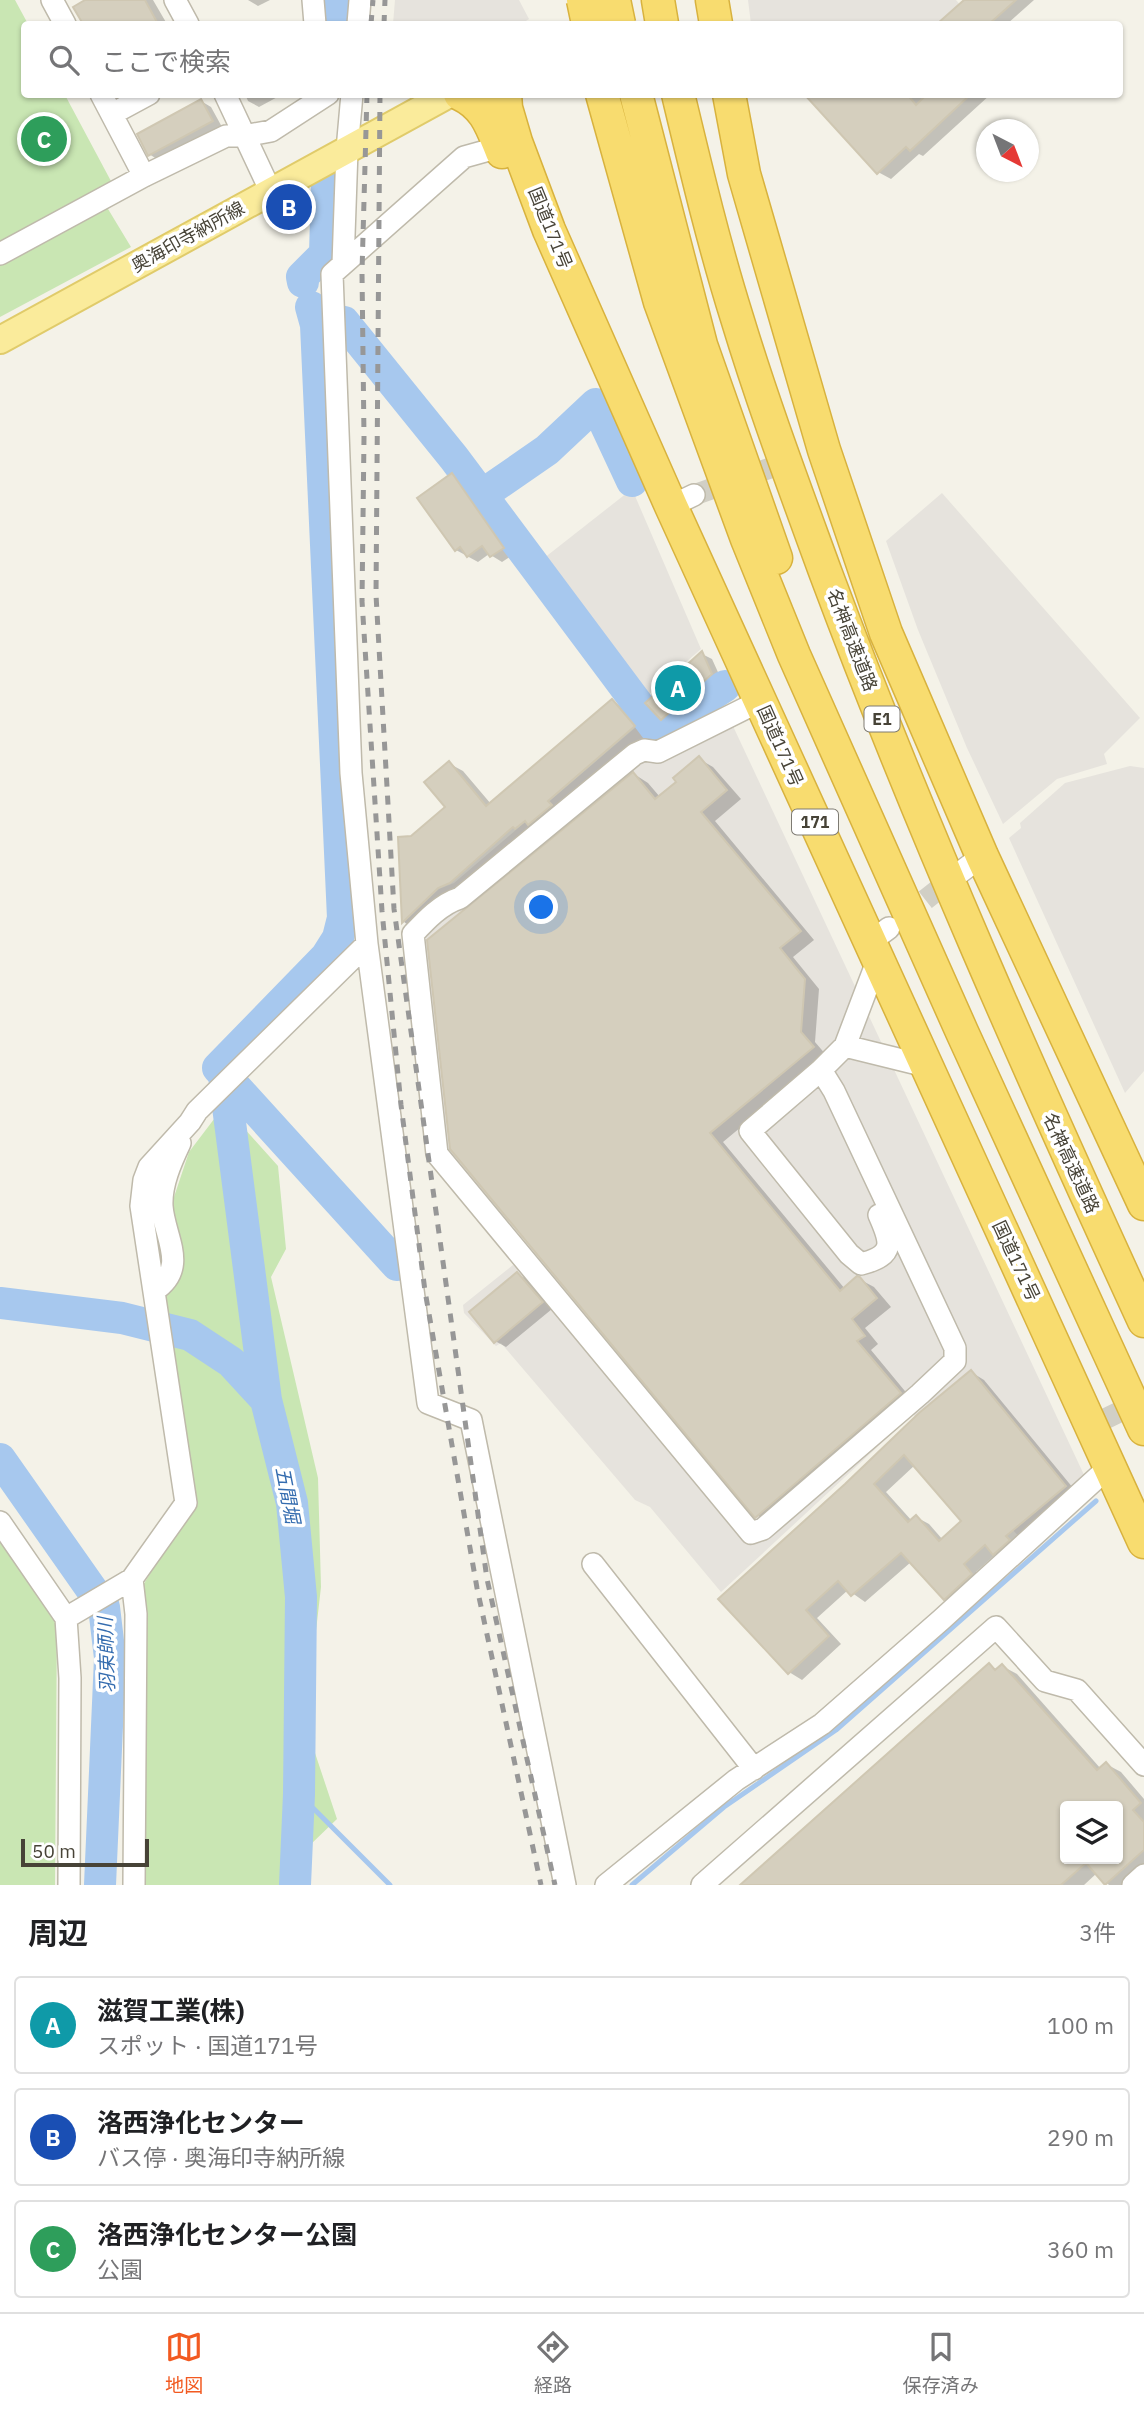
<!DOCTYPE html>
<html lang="ja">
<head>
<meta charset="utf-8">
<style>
  body { margin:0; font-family:"IBM Plex Sans","Noto Sans JP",sans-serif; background:#f6f6f6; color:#202124 }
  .controls { position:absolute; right:21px; bottom:21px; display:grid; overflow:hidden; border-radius:7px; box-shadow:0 2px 5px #0004 }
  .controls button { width:63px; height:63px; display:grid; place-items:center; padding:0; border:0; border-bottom:2px solid #e0e0e0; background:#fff; color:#202124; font:35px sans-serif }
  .compass { position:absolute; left:976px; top:119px; width:63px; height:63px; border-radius:50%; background:#fff; box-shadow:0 2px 5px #0004; rotate:138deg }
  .scale { position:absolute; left:21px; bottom:18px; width:128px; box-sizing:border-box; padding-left:7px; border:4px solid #474337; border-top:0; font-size:19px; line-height:24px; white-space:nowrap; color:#474337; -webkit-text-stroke:5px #fff; paint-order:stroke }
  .you { position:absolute; left:542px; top:908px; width:24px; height:24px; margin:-18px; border:5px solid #fff; border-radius:50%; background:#1a73e8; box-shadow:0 0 0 10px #1a73e833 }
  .badge { display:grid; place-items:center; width:46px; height:46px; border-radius:50%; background:#f25a21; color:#fff; font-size:23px; font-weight:700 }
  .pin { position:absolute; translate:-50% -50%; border:4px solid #fff; box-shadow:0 2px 7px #0006 }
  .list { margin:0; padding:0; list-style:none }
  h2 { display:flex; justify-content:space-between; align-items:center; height:91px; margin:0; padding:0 28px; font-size:30px }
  h2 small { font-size:23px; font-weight:400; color:#757577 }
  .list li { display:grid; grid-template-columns:46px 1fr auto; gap:21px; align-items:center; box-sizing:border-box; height:98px; margin:0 14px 14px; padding:0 14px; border:2px solid #e0e0e0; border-radius:7px }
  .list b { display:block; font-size:26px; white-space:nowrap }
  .list p { margin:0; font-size:23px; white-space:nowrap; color:#757577 }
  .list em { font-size:23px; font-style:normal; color:#757577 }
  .icon { flex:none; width:38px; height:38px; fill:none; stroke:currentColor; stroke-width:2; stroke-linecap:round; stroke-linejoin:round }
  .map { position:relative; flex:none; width:1144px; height:1885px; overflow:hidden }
  .search { position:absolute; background:#fff; box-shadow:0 2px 5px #0004; left:21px; right:21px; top:21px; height:77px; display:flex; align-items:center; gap:18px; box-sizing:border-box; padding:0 24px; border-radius:7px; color:#757577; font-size:26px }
  .sheet { height:427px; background:#fff }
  nav { display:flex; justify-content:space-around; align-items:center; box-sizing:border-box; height:98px; border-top:2px solid #e0e0e0; background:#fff; font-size:19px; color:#757577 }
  nav a { display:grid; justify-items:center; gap:4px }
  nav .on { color:#f25a21 }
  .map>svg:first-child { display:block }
  .industrial { fill:#e6e3dd }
  .green { fill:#c9e6b3 }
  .shadow { fill:#0003; fill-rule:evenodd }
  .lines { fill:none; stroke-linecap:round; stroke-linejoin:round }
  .stream { stroke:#a7c8ee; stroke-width:5 }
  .river { stroke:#a7c8ee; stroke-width:32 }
  .building { fill:#d5cfbe; stroke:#cfc7b2; stroke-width:2; fill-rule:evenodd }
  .minor-tunnel { stroke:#d1cfc5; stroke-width:21; stroke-dasharray:21 10; stroke-linecap:butt }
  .minor-casing { stroke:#bfbaab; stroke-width:24 }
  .major-casing { stroke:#e0cb6a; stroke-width:30 }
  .highway-casing { stroke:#d8b23e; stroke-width:35 }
  .minor { stroke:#fff; stroke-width:21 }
  .major { stroke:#faeb9b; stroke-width:26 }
  .highway { stroke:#f8dc6f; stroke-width:32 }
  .rail { stroke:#979797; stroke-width:5; stroke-dasharray:9 9; stroke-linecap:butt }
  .highway-bridge-casing { stroke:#d8b23e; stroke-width:35; stroke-linecap:butt }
  .highway-bridge { stroke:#f8dc6f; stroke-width:32 }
  .labels { text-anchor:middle; stroke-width:7; stroke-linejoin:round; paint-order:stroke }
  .shield { fill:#fff; stroke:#7e7b73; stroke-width:2 }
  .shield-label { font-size:16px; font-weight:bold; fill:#474337 }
  .street-label { font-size:18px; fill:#474337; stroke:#fff }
  .water-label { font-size:19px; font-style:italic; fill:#346caf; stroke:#fff }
</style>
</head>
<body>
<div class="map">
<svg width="1144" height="1885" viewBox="0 0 1144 1885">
  <rect width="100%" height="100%" fill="#f4f2e8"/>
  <path class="industrial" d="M 395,0 L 519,0 L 529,19 L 521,24 L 393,24 Z
    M 748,0 L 956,0 L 977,24 L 751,24 Z
    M 632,489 L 701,649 L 640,702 L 539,562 Z
    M 942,493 L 1140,718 L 1104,754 L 1107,764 L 1057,779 L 1003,824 L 967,748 L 918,630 L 886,541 Z
    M 714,714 L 732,724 L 1085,1477 L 1019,1537 L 913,1414 L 721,1592 L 650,1507 L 635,1500 L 501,1343 L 496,1346 L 464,1313 L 463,1305 L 518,1261 L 430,1155 L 405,921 L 439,889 L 454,883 L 643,721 L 658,740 Z
    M 1130,766 L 1144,768 L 1144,1071 L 1125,1093 L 1009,838 L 1021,828 L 1020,823 L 1065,783 Z"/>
  <path class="green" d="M 0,0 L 15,0 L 28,24 L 24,24 L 24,94 L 65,95 L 112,183 L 0,244 Z
    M 105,204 L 131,247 L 0,317 L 0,264 Z
    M 224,1106 L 278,1166 L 286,1249 L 271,1277 L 318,1478 L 321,1587 L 313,1657 L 315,1753 L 337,1819 L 310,1845 L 308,1885 L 140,1885 L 140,1590 L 193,1504 L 161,1299 L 183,1261 L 172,1203 L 189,1152 Z
    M 0,1535 L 57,1618 L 55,1885 L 0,1885 Z"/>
  <path class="shadow" d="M 83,0 L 153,0 L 167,24 L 79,24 L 83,22 Z
    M 248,0 L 270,0 L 258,6 Z
    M 966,0 L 1034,0 L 1007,24 L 940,24 Z
    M 245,94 L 283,94 L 259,107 L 248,101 Z
    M 807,94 L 991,94 L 923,156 L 919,154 L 891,179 L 878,172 Z
    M 201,101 L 211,107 L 222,127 L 160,161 L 149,154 Z
    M 453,475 L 463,482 L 514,554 L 502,562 L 489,554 L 478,562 L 456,550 Z
    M 702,654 L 712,659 L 722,681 L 672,725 L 662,718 Z
    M 612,701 L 625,709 L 648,735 L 417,930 L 404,922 L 400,839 L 412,838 L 448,808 L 450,764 L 463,771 L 491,804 Z
    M 699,759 L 713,767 L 741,799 L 715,821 L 814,940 L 793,957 L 819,989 L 815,1042 L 827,1056 L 723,1142 L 845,1289 L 859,1279 L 874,1287 L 891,1307 L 865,1328 L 878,1344 L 871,1350 L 914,1402 L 772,1524 L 758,1516 L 451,1148 L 634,774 L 648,783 L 660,797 L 679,782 Z
    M 518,1274 L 528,1280 L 552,1309 L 506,1347 L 495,1341 Z
    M 971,1372 L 984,1380 L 1078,1494 L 1007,1561 L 996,1554 L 976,1572 L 984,1582 L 958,1606 L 945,1598 L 911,1562 L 865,1602 L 848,1590 L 817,1618 L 841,1644 L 802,1680 L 789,1672 L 720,1599 ZM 915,1465 L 964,1521 L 943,1540 L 929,1524 L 916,1517 L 912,1521 L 886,1492 Z
    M 989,1665 L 998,1670 L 1002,1666 L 1017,1674 L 1101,1769 L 1106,1764 L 1121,1772 L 1144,1799 L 1144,1871 L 1128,1885 L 1109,1885 L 1097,1873 L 1084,1885 L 742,1885 ZM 1065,1806 L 1118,1806 L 1118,1859 L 1065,1859 Z"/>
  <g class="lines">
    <path class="stream" d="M 299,1794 L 390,1885
      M 632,1885 L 724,1807 L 836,1730 L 1096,1501"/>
    <path class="river" d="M 337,0 L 337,15 L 341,24
      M 303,282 L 302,277 L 325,254 L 327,181
      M 311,307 L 316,325 L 343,918 L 338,938 L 326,957 L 218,1068 L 397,1265
      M 344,322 L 454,458 L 657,730 L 725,686
      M 482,495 L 547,450 L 596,404 L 632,481
      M 224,1076 L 266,1400
      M 0,1303 L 122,1318 L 190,1335 L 231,1362 L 266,1400 L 292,1503 L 301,1597 L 299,1794 L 295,1885
      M 0,1459 L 104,1607 L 110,1658 L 100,1885"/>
  </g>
  <path class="building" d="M 85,0 L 145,0 L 158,24 L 83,24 L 73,7 Z
    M 964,0 L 1016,0 L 989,24 L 937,24 Z
    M 804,94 L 907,94 L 916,105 L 927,94 L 971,94 L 910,151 L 906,147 L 877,174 Z
    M 201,99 L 213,121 L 148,156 L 137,134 Z
    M 452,473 L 504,548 L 490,557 L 482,546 L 467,557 L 460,547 L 455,551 L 417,498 Z
    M 702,651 L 712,674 L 661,720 L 645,703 Z
    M 612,699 L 635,726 L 548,801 L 552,805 L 528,825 L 525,821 L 515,829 L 513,827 L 450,883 L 438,888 L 402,923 L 398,837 L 411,836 L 445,807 L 424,782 L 449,761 L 486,806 Z
    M 699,756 L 727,790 L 701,812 L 801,931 L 780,948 L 805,979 L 801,1032 L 814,1047 L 710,1133 L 840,1291 L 857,1276 L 860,1277 L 877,1298 L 852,1319 L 865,1336 L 857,1341 L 901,1393 L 755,1518 L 450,1149 L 427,940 L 633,772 L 655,799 L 676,782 L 673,778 Z
    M 517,1272 L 543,1302 L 494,1343 L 469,1312 Z
    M 971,1370 L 1066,1486 L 1006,1536 L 1010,1540 L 993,1555 L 985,1545 L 964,1564 L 972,1574 L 944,1600 L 901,1553 L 851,1596 L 838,1581 L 806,1610 L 829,1636 L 788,1674 L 718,1599 L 845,1484 L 919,1413 ZM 904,1455 L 961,1521 L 939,1541 L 916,1515 L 908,1522 L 874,1484 Z
    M 989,1663 L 995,1670 L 1002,1664 L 1097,1770 L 1106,1762 L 1141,1803 L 1133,1810 L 1144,1822 L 1144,1850 L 1105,1885 L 1086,1863 L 1061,1885 L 740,1885 ZM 1065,1806 L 1118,1806 L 1118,1859 L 1065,1859 Z"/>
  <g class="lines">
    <path class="minor-tunnel" d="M 694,495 L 807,455
      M 901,919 L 954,877
      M 1105,1419 L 1144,1400"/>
    <g class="minor-casing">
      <path id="minor" d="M 52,0 L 65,24
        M 175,0 L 188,24
        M 313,0 L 315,24
        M 358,24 L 360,0
        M 101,94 L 144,176
        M 225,94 L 271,192
        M 112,114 L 149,94
        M 0,254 L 144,176 L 226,136 L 244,136 L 271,131 L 328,94
        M 343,264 L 347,150 L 352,94
        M 671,506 L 694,495
        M 760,701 L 658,752 L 644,750 L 635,754 L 460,898 C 441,904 426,920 413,934 L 437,1154 L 751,1533 L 763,1529 L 920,1394 L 955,1361 L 955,1348 L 834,1091 L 821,1070
        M 954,877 L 982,856
        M 870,942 L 889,928
        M 367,944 L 428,1403 L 471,1420 L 565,1885
        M 845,1046 L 878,959
        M 879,1215 C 891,1242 896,1255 861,1264 L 849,1254 L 750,1131 L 821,1070 L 845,1046 L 926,1066
        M 155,1290 C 189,1267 164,1237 162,1206 C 161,1184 171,1162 180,1143
        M 0,1522 L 66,1618 L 70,1678 L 69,1885
        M 593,1564 L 754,1769
        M 132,1579 L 136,1614 L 134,1885
        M 66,1618 L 132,1579 L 186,1503 L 141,1206 L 144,1180 L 149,1167 L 190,1122 L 197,1111 L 367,944 L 351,773 L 332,274 L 464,157 L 500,147
        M 606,1885 L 736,1780 L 822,1724 L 941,1620 L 1109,1467
        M 702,1885 L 996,1627 L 1045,1681 L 1077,1690 L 1144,1765
        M 1133,1885 L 1144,1875"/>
    </g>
    <g class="major-casing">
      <path id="major" d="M 0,340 L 449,94"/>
    </g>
    <g class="highway-casing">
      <path id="highway" d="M 658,0 L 662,24
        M 712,0 L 716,24
        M 460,94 C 486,106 492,128 502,152
        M 505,94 L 506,108 L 516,142 L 549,230 L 671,506 L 1144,1542
        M 602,94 L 660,302 L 747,539 L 794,655 L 962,1032 L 1144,1429
        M 636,94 L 701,345 L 776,558
        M 678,94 C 696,169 714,245 737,318 C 763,404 795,489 826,574 C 921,828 1031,1075 1144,1321
        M 729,94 L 744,174 L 824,450 L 886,633 L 982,856 L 1144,1204"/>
    </g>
    <use href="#minor" class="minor"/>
    <use href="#major" class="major"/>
    <use href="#highway" class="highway"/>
    <path class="rail" d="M 371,24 L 373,0
      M 384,24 L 385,0
      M 367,94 L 362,272 L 364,437 L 362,601 L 382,911 L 401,1105 L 425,1291 L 477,1588 L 541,1885
      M 380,94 L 376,595 L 394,909 L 487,1579 L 555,1885"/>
    <g class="highway-bridge-casing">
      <path id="highway-bridge" d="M 583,0 L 588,24
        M 614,0 L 619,24"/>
    </g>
    <use href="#highway-bridge" class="highway-bridge"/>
  </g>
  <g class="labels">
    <g class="shield">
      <rect x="864.5" y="706.5" width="35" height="25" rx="5"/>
      <rect x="792" y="809.5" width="46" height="25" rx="5"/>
    </g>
    <g class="shield-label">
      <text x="882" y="725">E1</text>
      <text x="815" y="828">171</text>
    </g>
    <g class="street-label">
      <text transform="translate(550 228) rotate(68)" y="6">国道171号</text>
      <text transform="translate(188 237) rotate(-29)" y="6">奥海印寺納所線</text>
      <text transform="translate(852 640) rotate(69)" y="6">名神高速道路</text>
      <text transform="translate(780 746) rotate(66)" y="6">国道171号</text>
      <text transform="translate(1071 1163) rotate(65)" y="6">名神高速道路</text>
      <text transform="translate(1016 1261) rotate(65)" y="6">国道171号</text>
    </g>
    <g class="water-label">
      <text transform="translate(288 1495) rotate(79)" y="7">五間堀</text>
      <text transform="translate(106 1655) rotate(-92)" y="7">羽束師川</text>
    </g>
  </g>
</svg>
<div class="controls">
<button><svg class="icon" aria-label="layers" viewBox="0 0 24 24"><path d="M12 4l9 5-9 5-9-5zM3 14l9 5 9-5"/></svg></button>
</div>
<svg class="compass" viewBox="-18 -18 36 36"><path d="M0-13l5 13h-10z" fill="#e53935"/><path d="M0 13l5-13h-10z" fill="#757577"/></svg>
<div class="scale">50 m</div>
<div class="you"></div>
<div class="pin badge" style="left:678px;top:688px;background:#0f9aa8">A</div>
<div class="pin badge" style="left:289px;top:207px;background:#1a4fb4">B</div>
<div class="pin badge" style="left:44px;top:139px;background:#2e9e5b">C</div>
<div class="search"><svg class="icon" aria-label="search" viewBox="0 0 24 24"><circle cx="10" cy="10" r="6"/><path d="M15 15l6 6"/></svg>ここで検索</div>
</div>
<section class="sheet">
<h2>周辺<small>3件</small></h2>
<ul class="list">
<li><span class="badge" style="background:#0f9aa8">A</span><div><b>滋賀工業(株)</b><p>スポット · 国道171号</p></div><em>100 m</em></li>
<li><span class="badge" style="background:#1a4fb4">B</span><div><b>洛西浄化センター</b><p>バス停 · 奥海印寺納所線</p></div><em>290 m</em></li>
<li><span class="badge" style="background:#2e9e5b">C</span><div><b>洛西浄化センター公園</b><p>公園</p></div><em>360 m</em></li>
</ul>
</section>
<nav>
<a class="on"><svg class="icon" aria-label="map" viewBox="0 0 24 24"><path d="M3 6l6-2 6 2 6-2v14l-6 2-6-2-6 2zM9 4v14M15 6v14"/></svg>地図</a>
<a><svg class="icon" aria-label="directions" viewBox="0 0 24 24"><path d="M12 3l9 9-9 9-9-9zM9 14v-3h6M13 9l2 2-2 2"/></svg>経路</a>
<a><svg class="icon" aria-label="saved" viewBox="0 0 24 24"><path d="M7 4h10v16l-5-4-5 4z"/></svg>保存済み</a>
</nav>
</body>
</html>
